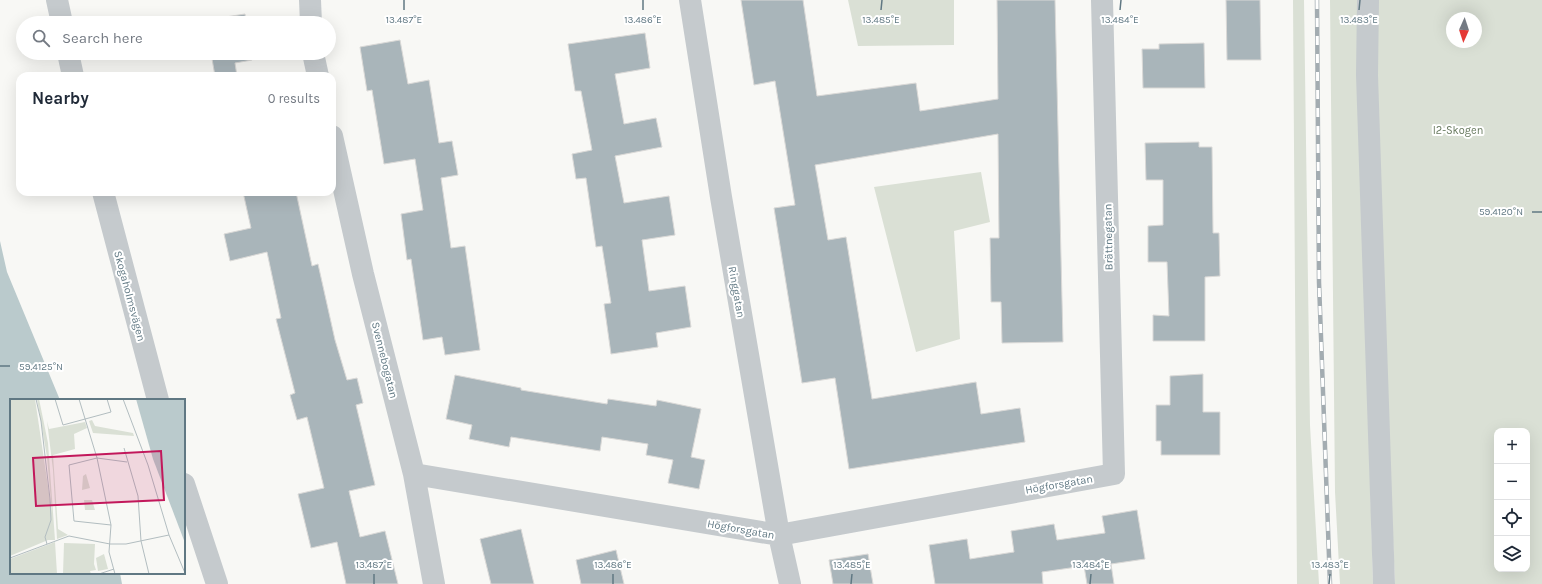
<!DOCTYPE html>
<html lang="en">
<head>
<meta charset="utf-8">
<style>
  body { margin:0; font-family:Karla,sans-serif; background:#f2f2f3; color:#1f2937 }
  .controls { position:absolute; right:12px; bottom:12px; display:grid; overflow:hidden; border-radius:8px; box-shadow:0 4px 16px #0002 }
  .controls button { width:36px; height:36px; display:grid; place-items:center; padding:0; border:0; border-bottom:1px solid #e0e1e3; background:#fff; color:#1f2937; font:20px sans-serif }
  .compass { position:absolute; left:1446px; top:12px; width:36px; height:36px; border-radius:50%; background:#fff; box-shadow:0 4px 16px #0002; rotate:183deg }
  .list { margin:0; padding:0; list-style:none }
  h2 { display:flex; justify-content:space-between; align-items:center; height:52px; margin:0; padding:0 16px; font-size:17px }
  h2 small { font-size:13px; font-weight:400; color:#747a83 }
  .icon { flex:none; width:22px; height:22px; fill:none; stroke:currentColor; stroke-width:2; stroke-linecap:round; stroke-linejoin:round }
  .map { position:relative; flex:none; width:1542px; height:584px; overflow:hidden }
  .search { position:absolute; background:#fff; box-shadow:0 4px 16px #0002; left:16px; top:16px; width:320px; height:44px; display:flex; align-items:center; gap:10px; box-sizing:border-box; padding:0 14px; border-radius:22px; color:#747a83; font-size:15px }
  .panel { position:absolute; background:#fff; box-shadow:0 4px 16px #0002; left:16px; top:72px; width:320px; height:124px; border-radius:12px }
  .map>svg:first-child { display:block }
  .green { fill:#dae0d5; fill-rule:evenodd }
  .water { fill:#bacacc }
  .building { fill:#a9b5ba; stroke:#dad9d7 }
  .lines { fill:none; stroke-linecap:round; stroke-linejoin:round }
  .minor { stroke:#c5cacd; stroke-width:22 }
  .rail-casing { stroke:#a3acb1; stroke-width:4.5 }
  .rail { stroke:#fff; stroke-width:3; stroke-dasharray:9; stroke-linecap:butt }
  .ticks { fill:none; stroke:#607883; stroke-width:1.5 }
  .labels { text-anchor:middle; stroke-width:4; stroke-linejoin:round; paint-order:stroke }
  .park-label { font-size:11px; fill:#687a5f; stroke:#fff }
  .street-label { font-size:11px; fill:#607883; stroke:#fff }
  .inset-road { fill:none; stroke:#b2bdc0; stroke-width:1 }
  .view { fill:#c2185b; fill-opacity:0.15; stroke:#c2185b; stroke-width:2 }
  .inset-edge { fill:none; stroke:#607883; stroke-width:2 }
  .ticks-label { font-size:10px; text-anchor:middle; fill:#607883; stroke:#fff; stroke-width:4; stroke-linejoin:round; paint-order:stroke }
</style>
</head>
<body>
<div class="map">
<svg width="1542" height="584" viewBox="0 0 1542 584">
  <rect width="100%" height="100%" fill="#f8f8f5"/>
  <path class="green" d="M 848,0 L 954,0 L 954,45 L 858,46 Z
    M 1293,0 L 1304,0 L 1310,425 L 1319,584 L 1297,584 Z
    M 1330,0 L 1357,0 L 1373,584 L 1340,584 L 1335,492 Z
    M 1369,0 L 1542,0 L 1542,584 L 1395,584 ZM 1452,18 L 1476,18 L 1476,42 L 1452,42 ZM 1497,431 L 1527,431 L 1527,569 L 1497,569 Z
    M 981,172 L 990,222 L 954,231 L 960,339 L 916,352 L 874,187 Z"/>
  <path class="water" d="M 0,241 L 7,272 L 60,400 L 11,400 L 11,573 L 120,573 L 122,584 L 0,584 Z"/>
  <path class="building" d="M 741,0 L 803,0 L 817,96 L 916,83 L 920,111 L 998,99 L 997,0 L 1055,0 L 1063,342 L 1002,343 L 1001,302 L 991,302 L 990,238 L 999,238 L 998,134 L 815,165 L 828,240 L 846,237 L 872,399 L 976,382 L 981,414 L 1020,408 L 1025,442 L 849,469 L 835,378 L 802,383 L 774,208 L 795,205 L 775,81 L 754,85 Z
    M 1226,0 L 1260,0 L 1261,60 L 1227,60 Z
    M 245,14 L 246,23 L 206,23 L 206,20 Z
    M 645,33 L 650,68 L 615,74 L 624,124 L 656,118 L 662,147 L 615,156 L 624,203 L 669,196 L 675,235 L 642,240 L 649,291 L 685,286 L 691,327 L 656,333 L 658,347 L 611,354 L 604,304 L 611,303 L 602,246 L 596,247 L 586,178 L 576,179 L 572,154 L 592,150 L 581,91 L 575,91 L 568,44 Z
    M 400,40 L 408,84 L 429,80 L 439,143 L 452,141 L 458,175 L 441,178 L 451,248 L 465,246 L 480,350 L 445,355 L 442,337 L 423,340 L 411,259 L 407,260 L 401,214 L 423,210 L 415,159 L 384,164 L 372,90 L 367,91 L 360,47 Z
    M 1204,43 L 1205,88 L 1143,88 L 1142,49 L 1159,49 L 1159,44 Z
    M 211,53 L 251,53 L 252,60 L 235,63 L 237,76 L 215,76 Z
    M 1199,142 L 1199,147 L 1212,147 L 1213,233 L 1219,233 L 1220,276 L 1205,277 L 1205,341 L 1153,341 L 1153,315 L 1169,316 L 1167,262 L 1148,262 L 1148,226 L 1163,225 L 1163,180 L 1146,180 L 1145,143 Z
    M 243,192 L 296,192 L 312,266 L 318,264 L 335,340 L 347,380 L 357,378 L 363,403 L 356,405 L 375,485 L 349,491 L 360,537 L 385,531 L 398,584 L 346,584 L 337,542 L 311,548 L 298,494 L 324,488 L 307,417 L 297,420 L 290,395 L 295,393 L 276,319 L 281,318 L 267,252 L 230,261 L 224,234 L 251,228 Z
    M 1203,374 L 1203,412 L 1220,412 L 1220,455 L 1161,455 L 1161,441 L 1156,441 L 1156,405 L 1170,405 L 1170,376 Z
    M 455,375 L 521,388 L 521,390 L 607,404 L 608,399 L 656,406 L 657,400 L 701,409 L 691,457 L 705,460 L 699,489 L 668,483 L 673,460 L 646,455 L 648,444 L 602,437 L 600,451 L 511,437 L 509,447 L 469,439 L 472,425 L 446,419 Z
    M 1137,510 L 1145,559 L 1111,564 L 1114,584 L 1087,584 L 1084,566 L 1042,572 L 1043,584 L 935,584 L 929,545 L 967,539 L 970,559 L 1014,552 L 1011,531 L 1054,524 L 1057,540 L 1105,533 L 1102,516 Z
    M 521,529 L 534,584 L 491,584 L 480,539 Z
    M 616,550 L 624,584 L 581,584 L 576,560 Z
    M 868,554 L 873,584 L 833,584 L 829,560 Z"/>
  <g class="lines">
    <path class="minor" d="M 57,0 L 62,23
      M 310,0 L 311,23
      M 690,0 L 721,197 L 779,535 L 790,584
      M 1368,0 L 1367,75 L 1384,584
      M 68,53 L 73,76
      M 313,53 L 318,76
      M 332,136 L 363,274 L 414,474 L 434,584
      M 103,192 L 158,400
      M 414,474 L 779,535 L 1114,474 L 1102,0
      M 184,484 L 217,584"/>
    <g class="rail-casing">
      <path id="rail" d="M 1317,0 L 1319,282 L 1330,584"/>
    </g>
    <use href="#rail" class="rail"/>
  </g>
  <path class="ticks" d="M 404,10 L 404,0M 643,10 L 643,0M 881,10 L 882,0M 1120,10 L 1121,0M 1359,10 L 1360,0M 1532,212 L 1542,212M 0,366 L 10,366M 374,584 L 374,574M 613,584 L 613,574M 851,584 L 852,574M 1090,584 L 1091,574M 1329,584 L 1330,574"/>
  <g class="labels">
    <g class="park-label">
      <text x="1458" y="134">I2-Skogen</text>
    </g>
    <g class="street-label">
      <text transform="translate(1108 237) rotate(-91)" y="4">Brättnegatan</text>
      <text transform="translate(737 292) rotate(80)" y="4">Ringgatan</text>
      <text transform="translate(130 296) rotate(75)" y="4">Skogaholmsvägen</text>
      <text transform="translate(385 360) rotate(76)" y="4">Svennebogatan</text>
      <text transform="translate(1059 484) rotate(-10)" y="4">Högforsgatan</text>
      <text transform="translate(741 529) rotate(10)" y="4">Högforsgatan</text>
    </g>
  </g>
  <g transform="translate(10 399)">
    <rect width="175" height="175" fill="#f8f8f5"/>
    <path d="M 0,0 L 25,0 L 42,114 L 37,58 L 27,0 L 29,0 L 38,44 L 45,141 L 38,141 L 0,157 ZM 82,21 L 85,27 L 123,34 L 124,37 L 83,34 L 79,22 ZM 37,22 L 39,30 L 75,23 L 77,29 L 64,35 L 65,50 L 43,56 L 48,130 L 58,136 L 47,140 L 43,71 ZM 76,75 L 80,89 L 72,91 L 73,77 ZM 74,101 L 82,101 L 85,111 L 75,111 ZM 45,143 L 47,175 L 0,175 L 0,160 ZM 54,144 L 85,145 L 84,165 L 86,171 L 80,172 L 81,175 L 53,175 ZM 94,155 L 98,170 L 88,172 L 86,159 Z" fill="#dae0d5"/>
    <path d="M 126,0 L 175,0 L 175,144 L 143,60 Z" fill="#bacacc"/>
    <path class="inset-road" d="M 26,0 L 31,22 L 40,100 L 41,121 L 35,138 L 37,145M 45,0 L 53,26 L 101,13 L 97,0M 69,0 L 87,59 L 101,126 L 99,153 L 105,175M 113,0 L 138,66 L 159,136 L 175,174M 114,49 L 128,97 L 131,142 L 139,175M 101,126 L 64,122 L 59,66 L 87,59 L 117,63M 0,159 L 59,137 L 100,145 L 116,145 L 159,136M 89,175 L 104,170"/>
    <path class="view" d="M 151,52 L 154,101 L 26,107 L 23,59 Z"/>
    <rect width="175" height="175" class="inset-edge"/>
  </g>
  <g class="ticks-label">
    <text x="404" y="23">13.487°E</text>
    <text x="643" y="23">13.486°E</text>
    <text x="881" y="23">13.485°E</text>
    <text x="1120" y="23">13.484°E</text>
    <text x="1359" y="23">13.483°E</text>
    <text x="1501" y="215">59.4120°N</text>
    <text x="41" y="370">59.4125°N</text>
    <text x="374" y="568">13.487°E</text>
    <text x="613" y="568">13.486°E</text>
    <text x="852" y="568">13.485°E</text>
    <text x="1091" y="568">13.484°E</text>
    <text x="1330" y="568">13.483°E</text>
  </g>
</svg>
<div class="controls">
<button>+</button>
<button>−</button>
<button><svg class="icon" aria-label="locate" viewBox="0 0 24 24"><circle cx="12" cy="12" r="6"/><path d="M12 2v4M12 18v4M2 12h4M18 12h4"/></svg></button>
<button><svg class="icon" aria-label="layers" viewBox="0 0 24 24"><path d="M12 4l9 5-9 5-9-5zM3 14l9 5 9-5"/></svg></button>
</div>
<svg class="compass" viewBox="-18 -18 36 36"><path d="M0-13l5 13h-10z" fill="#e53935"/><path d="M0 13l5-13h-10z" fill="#747a83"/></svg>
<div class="search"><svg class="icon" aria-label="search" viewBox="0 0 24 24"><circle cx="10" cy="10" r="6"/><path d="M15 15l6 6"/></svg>Search here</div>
<section class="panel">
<h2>Nearby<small>0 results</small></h2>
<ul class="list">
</ul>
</section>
</div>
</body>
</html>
